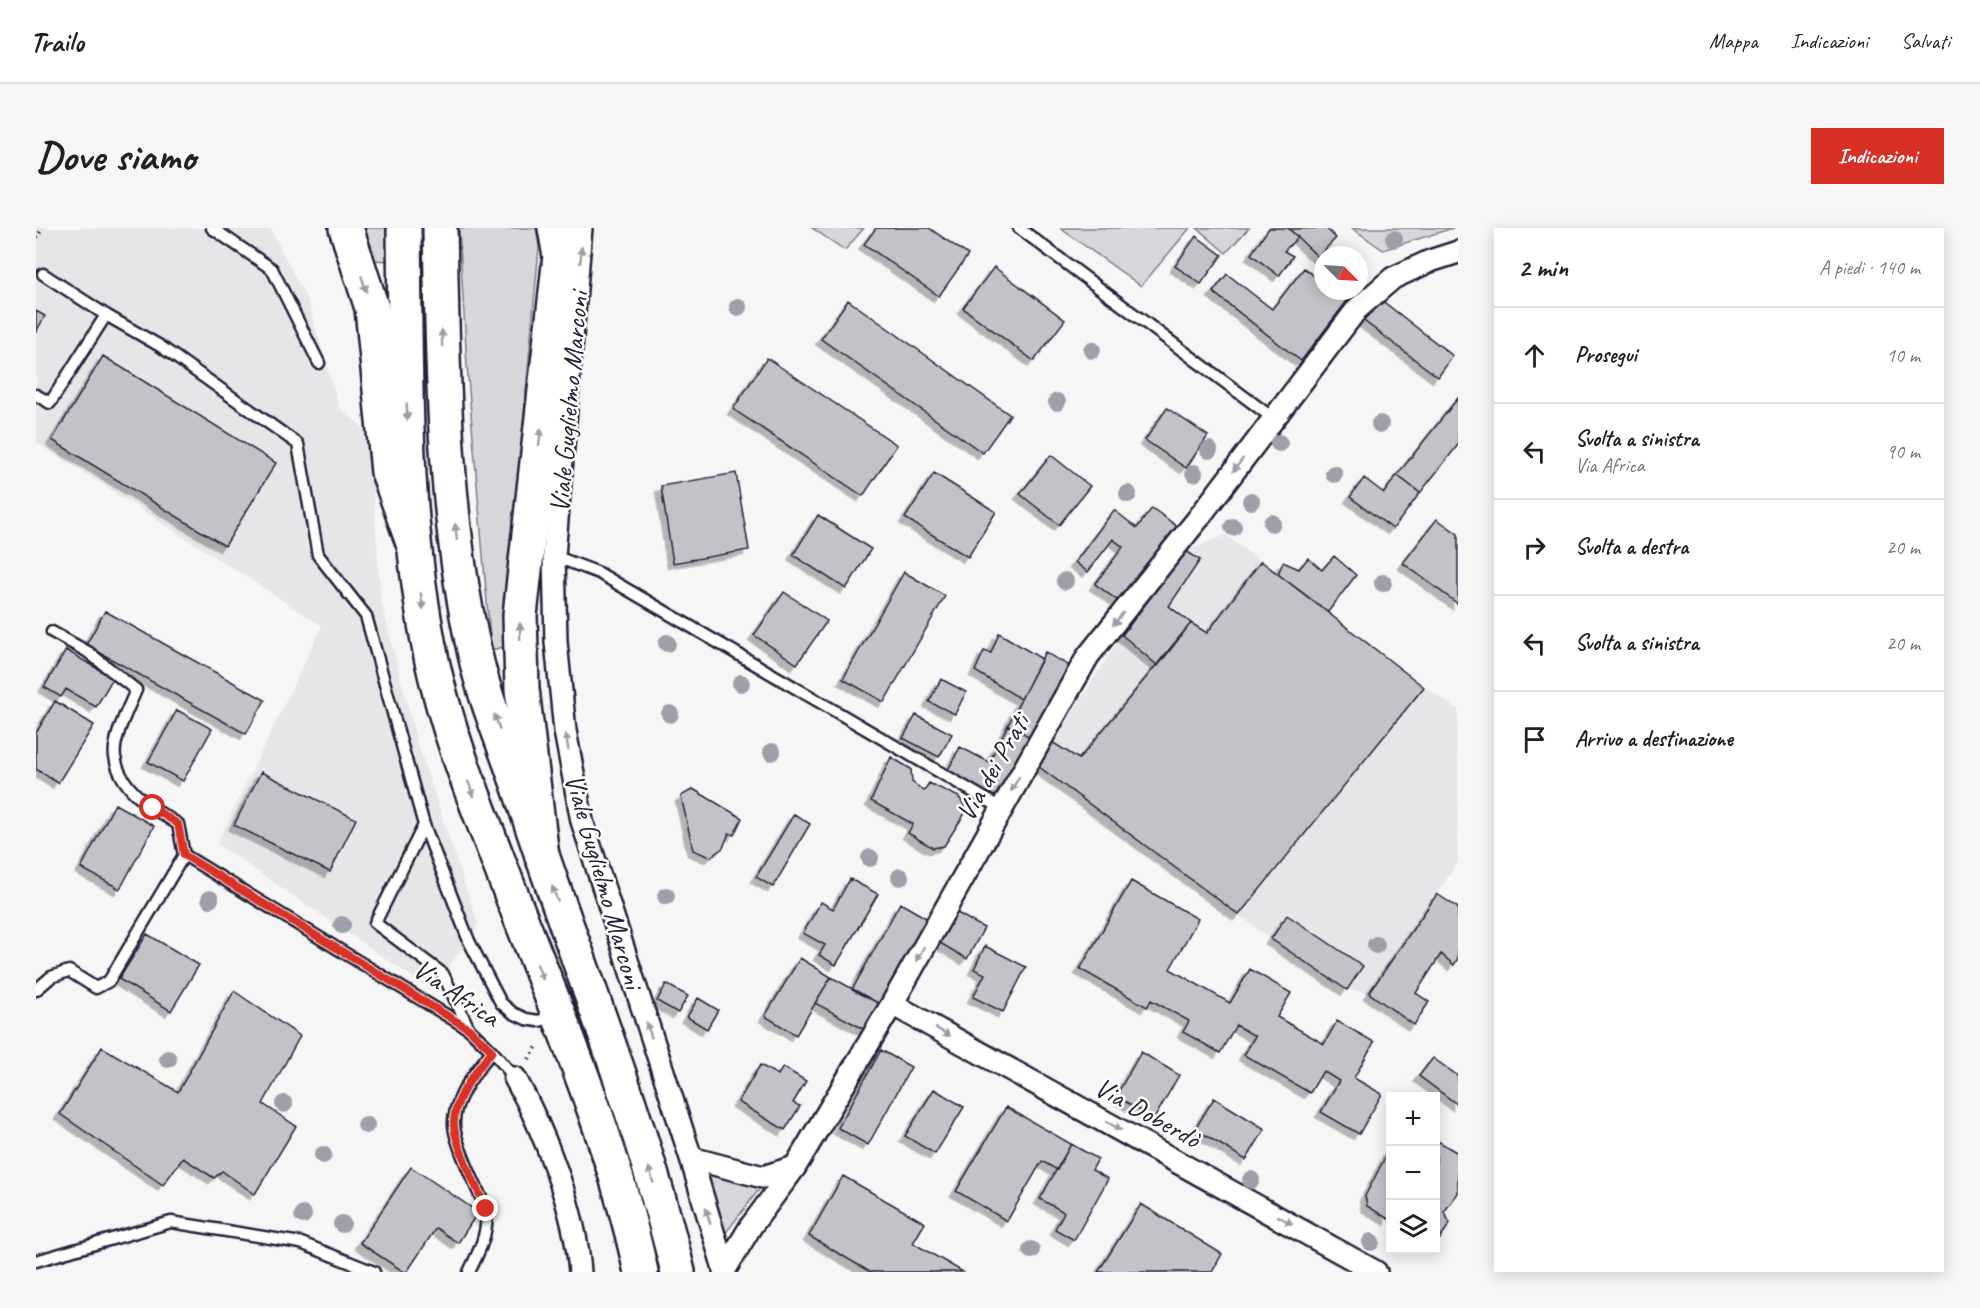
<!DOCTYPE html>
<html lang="it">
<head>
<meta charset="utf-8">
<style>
  body { margin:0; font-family:Caveat,sans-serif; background:#f6f6f6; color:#202124 }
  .controls { position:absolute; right:18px; bottom:18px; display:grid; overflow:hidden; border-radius:0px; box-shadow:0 3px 15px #0003 }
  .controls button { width:54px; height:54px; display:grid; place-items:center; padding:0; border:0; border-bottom:2px solid #e0e0e0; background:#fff; color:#202124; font:30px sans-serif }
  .compass { position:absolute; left:1278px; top:18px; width:54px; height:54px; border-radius:50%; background:#fff; box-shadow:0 3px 15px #0003; rotate:114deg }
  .stop { position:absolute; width:18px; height:18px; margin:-14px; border:4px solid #d93025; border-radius:50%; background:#fff }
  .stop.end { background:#d93025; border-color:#fff; box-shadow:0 2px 6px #0008 }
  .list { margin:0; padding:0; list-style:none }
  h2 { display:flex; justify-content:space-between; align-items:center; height:78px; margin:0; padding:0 24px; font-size:26px }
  h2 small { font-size:20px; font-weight:400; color:#757577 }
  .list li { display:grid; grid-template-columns:39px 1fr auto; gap:18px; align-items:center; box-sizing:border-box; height:96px; padding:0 24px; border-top:2px solid #e0e0e0 }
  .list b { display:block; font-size:22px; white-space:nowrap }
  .list p { margin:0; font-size:20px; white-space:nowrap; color:#757577 }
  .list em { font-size:20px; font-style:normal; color:#757577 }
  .icon { flex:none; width:33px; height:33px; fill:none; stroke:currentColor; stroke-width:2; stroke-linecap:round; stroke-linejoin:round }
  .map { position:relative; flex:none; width:1422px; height:1044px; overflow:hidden; border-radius:0px }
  header { display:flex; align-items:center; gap:36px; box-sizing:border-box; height:84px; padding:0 30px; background:#fff; border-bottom:2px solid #e0e0e0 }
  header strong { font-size:28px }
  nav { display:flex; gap:33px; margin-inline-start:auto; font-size:21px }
  .intro { display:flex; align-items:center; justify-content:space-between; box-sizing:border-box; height:144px; padding:0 36px }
  h1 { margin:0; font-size:42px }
  .button { padding:15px 27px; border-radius:0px; background:#d93025; color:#fff; font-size:21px; font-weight:700 }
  main { display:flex; gap:36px; padding:0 36px }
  aside { flex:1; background:#fff; border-radius:0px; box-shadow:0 3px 15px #0003 }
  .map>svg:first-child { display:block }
  .built { fill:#e6e6e9 }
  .green { fill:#d7d7db; stroke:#7c7c8b; stroke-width:1.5 }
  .building { fill:#c2c2c9; stroke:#22223b; stroke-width:1.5; filter:url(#shadow) }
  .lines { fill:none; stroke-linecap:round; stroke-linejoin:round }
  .service-casing { stroke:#22223b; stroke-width:15 }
  .minor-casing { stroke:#22223b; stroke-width:26 }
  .primary-casing { stroke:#22223b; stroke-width:38 }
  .motorway-casing { stroke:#22223b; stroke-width:38 }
  .path { stroke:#22223b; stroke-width:4; stroke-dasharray:1.5 4.5; stroke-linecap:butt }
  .service { stroke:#fff; stroke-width:10 }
  .minor { stroke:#fff; stroke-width:21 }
  .primary { stroke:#fff; stroke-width:33 }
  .motorway { stroke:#fff; stroke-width:33 }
  .tree { fill:#9f9faa }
  .oneway { fill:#9c9ca7 }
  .route { stroke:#d93025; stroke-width:8 }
  .labels { text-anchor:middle; stroke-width:5; stroke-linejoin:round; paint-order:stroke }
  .street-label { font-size:28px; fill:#22223b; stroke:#fff }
</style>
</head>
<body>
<header>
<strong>Trailo</strong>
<nav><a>Mappa</a><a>Indicazioni</a><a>Salvati</a></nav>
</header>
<div class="intro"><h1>Dove siamo</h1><a class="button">Indicazioni</a></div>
<main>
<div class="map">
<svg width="1422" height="1044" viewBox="0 0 1422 1044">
  <defs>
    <filter id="shadow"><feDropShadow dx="-5.5" dy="5.5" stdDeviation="0" flood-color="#0004"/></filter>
  </defs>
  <rect width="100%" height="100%" fill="#f6f6f7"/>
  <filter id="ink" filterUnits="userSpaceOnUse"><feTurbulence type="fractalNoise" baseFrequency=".0167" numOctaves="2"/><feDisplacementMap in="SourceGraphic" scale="12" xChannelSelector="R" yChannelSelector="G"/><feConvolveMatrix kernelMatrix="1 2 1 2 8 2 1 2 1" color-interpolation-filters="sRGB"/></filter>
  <g filter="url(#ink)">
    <path class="built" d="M 0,0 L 234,0 L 272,74 L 303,179 L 333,205 L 345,374 L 381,514 L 442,696 L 433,713 L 394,761 L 181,616 L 286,398 L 0,214 Z
      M 1190,307 L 1388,459 L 1422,481 L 1422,634 L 1333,765 L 1311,762 L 1235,711 L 1002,538 L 1086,407 L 1150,323 Z"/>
    <path class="green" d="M 325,0 L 351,0 L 353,33 L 336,32 Z
      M 423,0 L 500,0 L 503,19 L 480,275 L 472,418 L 455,422 L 431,138 Z
      M 776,0 L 828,0 L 809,22 Z
      M 1024,0 L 1154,0 L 1105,58 Z
      M 1161,0 L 1213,0 L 1190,25 Z
      M 1316,0 L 1417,0 L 1347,22 Z
      M 669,946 L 727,956 L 689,1006 Z"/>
    <path class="building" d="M 840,0 L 893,0 L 932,27 L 903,68 L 828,16 Z
      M 1233,0 L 1252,0 L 1262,9 L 1248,23 L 1257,28 L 1243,48 L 1215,26 Z
      M 1290,0 L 1300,10 L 1282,29 L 1253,1 Z
      M 1160,8 L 1186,27 L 1165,56 L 1139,38 Z
      M 958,39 L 1029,92 L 998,133 L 927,80 Z
      M 1268,40 L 1287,55 L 1287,63 L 1298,63 L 1311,73 L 1265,133 L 1177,64 L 1191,46 L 1236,81 Z
      M 1344,71 L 1417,128 L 1402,149 L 1328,93 Z
      M 812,72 L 974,187 L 947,225 L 785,111 Z
      M 0,83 L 9,88 L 0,104 Z
      M 67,128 L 240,235 L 189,318 L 16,212 Z
      M 731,130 L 861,217 L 827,268 L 697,181 Z
      M 1422,170 L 1422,217 L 1384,265 L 1361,247 Z
      M 1131,180 L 1172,208 L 1150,240 L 1109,212 Z
      M 1015,227 L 1054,258 L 1023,297 L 984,266 Z
      M 700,245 L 713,322 L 637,335 L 625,258 Z
      M 898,245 L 960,284 L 932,329 L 869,290 Z
      M 1361,247 L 1384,265 L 1357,301 L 1314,269 L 1328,250 L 1348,265 Z
      M 1116,280 L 1142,299 L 1085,375 L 1059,356 L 1087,319 L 1077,311 L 1052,344 L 1039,334 L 1078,282 L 1101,300 Z
      M 782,287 L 835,321 L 810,361 L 757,327 Z
      M 1401,291 L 1422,306 L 1422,376 L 1367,335 Z
      M 1150,323 L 1164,332 L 1133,378 L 1155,395 L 1122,438 L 1086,407 Z
      M 1298,328 L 1320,347 L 1292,384 L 1242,346 L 1247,334 L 1263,341 L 1272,330 L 1286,342 Z
      M 1225,333 L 1388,459 L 1203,687 L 1002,538 L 1016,514 L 1043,531 L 1155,395 L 1171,405 Z
      M 868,344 L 909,368 L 848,474 L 807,451 Z
      M 748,364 L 791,393 L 761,436 L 718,407 Z
      M 69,383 L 229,472 L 210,506 L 50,417 Z
      M 963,405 L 1006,431 L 985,471 L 939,443 L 948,423 L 955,425 Z
      M 30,422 L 77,450 L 60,479 L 30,461 L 25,469 L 8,459 Z
      M 1009,424 L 1037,440 L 996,510 L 972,497 Z
      M 905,451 L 930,464 L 919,486 L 893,474 Z
      M 19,473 L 58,497 L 22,555 L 0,541 L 0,505 Z
      M 141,482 L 176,501 L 147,553 L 112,534 Z
      M 880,487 L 916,506 L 903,529 L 867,510 Z
      M 972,497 L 996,510 L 964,571 L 911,544 L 924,519 L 953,534 Z
      M 855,529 L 875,541 L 876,554 L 888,563 L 893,555 L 923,569 L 931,582 L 908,618 L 897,620 L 872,605 L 877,596 L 835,573 Z
      M 225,544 L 320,591 L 294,644 L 198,597 Z
      M 657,561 L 706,590 L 698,607 L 693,605 L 687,620 L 674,629 L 657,622 L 645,568 Z
      M 79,576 L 118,598 L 84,661 L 45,640 Z
      M 758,586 L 774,596 L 737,659 L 720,649 Z
      M 814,651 L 842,666 L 800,737 L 783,727 L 789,717 L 767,705 L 785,674 L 797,681 Z
      M 1095,653 L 1162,691 L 1134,741 L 1194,775 L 1214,741 L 1255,765 L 1241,789 L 1288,816 L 1301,793 L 1338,814 L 1318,850 L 1346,866 L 1323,906 L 1285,884 L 1303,853 L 1287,843 L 1274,865 L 1208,827 L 1219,808 L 1200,797 L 1184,825 L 1147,804 L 1153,793 L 1115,772 L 1111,779 L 1044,741 Z
      M 1401,666 L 1422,680 L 1422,730 L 1418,737 L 1405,726 L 1380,765 L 1393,774 L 1378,797 L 1333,765 Z
      M 864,675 L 892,691 L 844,776 L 816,762 Z
      M 916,682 L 948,700 L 931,731 L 899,712 Z
      M 1251,687 L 1327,738 L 1311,762 L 1235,711 Z
      M 111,706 L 163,737 L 135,783 L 83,751 Z
      M 949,718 L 990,739 L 967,784 L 937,769 L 949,746 L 938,741 Z
      M 764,730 L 795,749 L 760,807 L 729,788 Z
      M 795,749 L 844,776 L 831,803 L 779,775 Z
      M 630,756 L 652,768 L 642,785 L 621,773 Z
      M 198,763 L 264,808 L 227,876 L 260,898 L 219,966 L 186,943 L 178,950 L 147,930 L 127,957 L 24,886 L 66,819 L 142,864 Z
      M 662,770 L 682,782 L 671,801 L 651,789 Z
      M 845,822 L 875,839 L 832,917 L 802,900 Z
      M 1105,824 L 1143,847 L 1118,891 L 1080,868 Z
      M 1397,830 L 1422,848 L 1422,877 L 1383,848 Z
      M 724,837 L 742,847 L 747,839 L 770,853 L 757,875 L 764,878 L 749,902 L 702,874 Z
      M 898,861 L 928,879 L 899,926 L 869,908 Z
      M 1178,870 L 1229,901 L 1210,932 L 1159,901 Z
      M 970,879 L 1035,916 L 1021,942 L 1006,933 L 971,993 L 920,963 Z
      M 1400,912 L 1422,925 L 1422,965 L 1408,984 L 1414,995 L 1404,1011 L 1400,1013 Z
      M 1035,916 L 1062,931 L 1056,942 L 1072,951 L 1038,1012 L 1019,1001 L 1028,984 L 1004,971 Z
      M 1354,920 L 1354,992 L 1331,978 L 1329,968 Z
      M 375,939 L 442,984 L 422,1015 L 400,1000 L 371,1044 L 368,1044 L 324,1015 Z
      M 807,948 L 889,995 L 877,1015 L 927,1044 L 834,1044 L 773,1008 Z
      M 1105,976 L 1186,1026 L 1176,1044 L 1062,1044 Z"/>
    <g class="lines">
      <g class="service-casing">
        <path id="service" d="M 176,0 L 236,41 L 283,135
          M 983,0 L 1238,191
          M 7,46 L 70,87
          M 0,167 L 14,175 L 70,87 L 124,118 L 262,216 L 282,327 L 330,388 L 388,597 L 433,713 L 465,775 L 477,785 L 490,791 L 502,793 L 520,789
          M 518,328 L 563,345 L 965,580
          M 388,597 L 339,695 L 407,746 L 433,801
          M 148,627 L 433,801 L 456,823 L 479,850
          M 0,762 L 15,749 L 33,743 L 60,760 L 73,753 L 148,627 L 142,596 C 117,581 84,562 79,529 C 76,511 93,479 100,462 L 52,424 L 16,404
          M 0,1033 L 135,994 L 265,1015 L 338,1044
          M 433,1044 C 443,1024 453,1004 450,981 C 440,957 425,930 419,904 C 412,876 440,843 456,823"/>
      </g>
      <g class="minor-casing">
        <path id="minor" d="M 545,0 L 518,328 L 520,414 L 529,503 L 546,593 L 655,930 L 689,1044
          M 856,776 L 1340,1044
          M 479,850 C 508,902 540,984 544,1044
          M 655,930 L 727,949 L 759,939
          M 688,1043 L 715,998 L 759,939 L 856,776 L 1052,428 L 1161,292 L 1321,81 L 1357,50 L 1394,33 L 1422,24"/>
      </g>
      <g class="primary-casing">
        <path id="primary" d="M 368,0 C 370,144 366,291 396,433 C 410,498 435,562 459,624 C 511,762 574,899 605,1044
          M 404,0 C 407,142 407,287 439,426 C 449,473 470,520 485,565 C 537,725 603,881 642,1044"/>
      </g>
      <g class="motorway-casing">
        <path id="motorway" d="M 310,0 L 336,80 L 352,244 L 377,315
          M 506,629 L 486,461 L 484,387 L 524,28 L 519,0"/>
      </g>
      <path class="path" d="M 0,10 L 7,0
        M 493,831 L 502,817"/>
      <use href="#service" class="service"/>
      <use href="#minor" class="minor"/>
      <use href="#primary" class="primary"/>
      <use href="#motorway" class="motorway"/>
    </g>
    <g class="tree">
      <circle cx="1358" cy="11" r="9"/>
      <circle cx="702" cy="79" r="9"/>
      <circle cx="1056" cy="122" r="9"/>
      <circle cx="1021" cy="174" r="9"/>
      <circle cx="1344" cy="196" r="9"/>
      <circle cx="1243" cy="215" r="9"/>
      <circle cx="1173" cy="222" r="9"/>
      <circle cx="1158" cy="245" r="9"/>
      <circle cx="1298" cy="246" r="9"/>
      <circle cx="1092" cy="266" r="9"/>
      <circle cx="1215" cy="273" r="9"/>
      <circle cx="1236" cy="295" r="9"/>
      <circle cx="1197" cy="299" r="9"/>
      <circle cx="1029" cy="353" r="9"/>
      <circle cx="1347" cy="355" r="9"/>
      <circle cx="631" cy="415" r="9"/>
      <circle cx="705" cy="455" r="9"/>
      <circle cx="634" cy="486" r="9"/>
      <circle cx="736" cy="524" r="9"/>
      <circle cx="834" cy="630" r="9"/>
      <circle cx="864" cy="649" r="9"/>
      <circle cx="630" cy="668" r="9"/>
      <circle cx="174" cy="671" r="9"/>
      <circle cx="306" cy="697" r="9"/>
      <circle cx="1340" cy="717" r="9"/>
      <circle cx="132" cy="831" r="9"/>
      <circle cx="248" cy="876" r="9"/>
      <circle cx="330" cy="897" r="9"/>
      <circle cx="287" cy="927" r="9"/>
      <circle cx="1215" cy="952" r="9"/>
      <circle cx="267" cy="987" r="9"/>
      <circle cx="306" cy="996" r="9"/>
      <circle cx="1335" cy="1014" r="9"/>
      <circle cx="995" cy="1022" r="9"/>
    </g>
    <defs><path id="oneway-solid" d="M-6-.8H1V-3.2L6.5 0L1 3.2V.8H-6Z" transform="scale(1.5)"/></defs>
    <g class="oneway">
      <use href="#oneway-solid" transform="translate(545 27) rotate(-85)"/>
      <use href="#oneway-solid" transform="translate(328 56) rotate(72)"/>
      <use href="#oneway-solid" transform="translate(406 110) rotate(-91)"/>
      <use href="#oneway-solid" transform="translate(371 184) rotate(88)"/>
      <use href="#oneway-solid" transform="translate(504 209) rotate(-83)"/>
      <use href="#oneway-solid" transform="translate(1202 237) rotate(127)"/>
      <use href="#oneway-solid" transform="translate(420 304) rotate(-96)"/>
      <use href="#oneway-solid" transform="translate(386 373) rotate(81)"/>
      <use href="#oneway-solid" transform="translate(1082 391) rotate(129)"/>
      <use href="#oneway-solid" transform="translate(484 403) rotate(-91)"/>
      <use href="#oneway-solid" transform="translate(461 494) rotate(-108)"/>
      <use href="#oneway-solid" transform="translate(531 514) rotate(-100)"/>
      <use href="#oneway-solid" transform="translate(979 556) rotate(120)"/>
      <use href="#oneway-solid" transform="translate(435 561) rotate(69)"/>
      <use href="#oneway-solid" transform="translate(519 666) rotate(-110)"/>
      <use href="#oneway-solid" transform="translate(884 726) rotate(119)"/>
      <use href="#oneway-solid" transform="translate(504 744) rotate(69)"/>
      <use href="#oneway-solid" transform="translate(613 802) rotate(-108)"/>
      <use href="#oneway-solid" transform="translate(907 804) rotate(29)"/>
      <use href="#oneway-solid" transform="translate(1078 898) rotate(29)"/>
      <use href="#oneway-solid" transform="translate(615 947) rotate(-107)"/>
      <use href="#oneway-solid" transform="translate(672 988) rotate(-106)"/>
      <use href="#oneway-solid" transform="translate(1249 992) rotate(29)"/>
    </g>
  </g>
  <g class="lines" filter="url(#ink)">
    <path class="route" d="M 117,580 L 142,596 L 148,627 L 433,801 L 456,823 C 440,843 412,876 419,904 C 425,930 440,957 450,981"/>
  </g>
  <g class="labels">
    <g class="street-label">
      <text transform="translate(532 174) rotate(-85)" y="10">Viale Guglielmo Marconi</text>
      <text transform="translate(956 539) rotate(-60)" y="10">Via dei Prati</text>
      <text transform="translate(569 653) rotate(74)" y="10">Viale Guglielmo Marconi</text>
      <text transform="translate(421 764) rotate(34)" y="10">Via Africa</text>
      <text transform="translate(1112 884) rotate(29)" y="10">Via Doberdò</text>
    </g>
  </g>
</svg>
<div class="controls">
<button>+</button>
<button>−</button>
<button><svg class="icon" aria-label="layers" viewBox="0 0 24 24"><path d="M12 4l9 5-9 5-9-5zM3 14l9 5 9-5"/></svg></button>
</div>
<svg class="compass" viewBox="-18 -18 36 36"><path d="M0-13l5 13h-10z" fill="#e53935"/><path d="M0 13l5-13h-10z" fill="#757577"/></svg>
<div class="stop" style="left:117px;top:580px"></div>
<div class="stop end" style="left:450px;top:981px"></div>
</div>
<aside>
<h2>2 min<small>A piedi · 140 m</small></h2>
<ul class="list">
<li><svg class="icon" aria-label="ahead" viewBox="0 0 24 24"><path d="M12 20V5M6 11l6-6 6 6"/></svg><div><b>Prosegui</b></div><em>10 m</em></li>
<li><svg class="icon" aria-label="left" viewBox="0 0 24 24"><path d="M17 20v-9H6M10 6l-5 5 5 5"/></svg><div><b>Svolta a sinistra</b><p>Via Africa</p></div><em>90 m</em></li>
<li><svg class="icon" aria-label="right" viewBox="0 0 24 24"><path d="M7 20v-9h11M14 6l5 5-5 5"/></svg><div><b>Svolta a destra</b></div><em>20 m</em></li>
<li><svg class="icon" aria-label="left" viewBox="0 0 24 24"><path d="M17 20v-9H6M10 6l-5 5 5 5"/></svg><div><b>Svolta a sinistra</b></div><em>20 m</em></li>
<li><svg class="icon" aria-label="arrive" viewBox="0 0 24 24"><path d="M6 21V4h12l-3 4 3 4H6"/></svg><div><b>Arrivo a destinazione</b></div></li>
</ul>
</aside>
</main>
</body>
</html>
